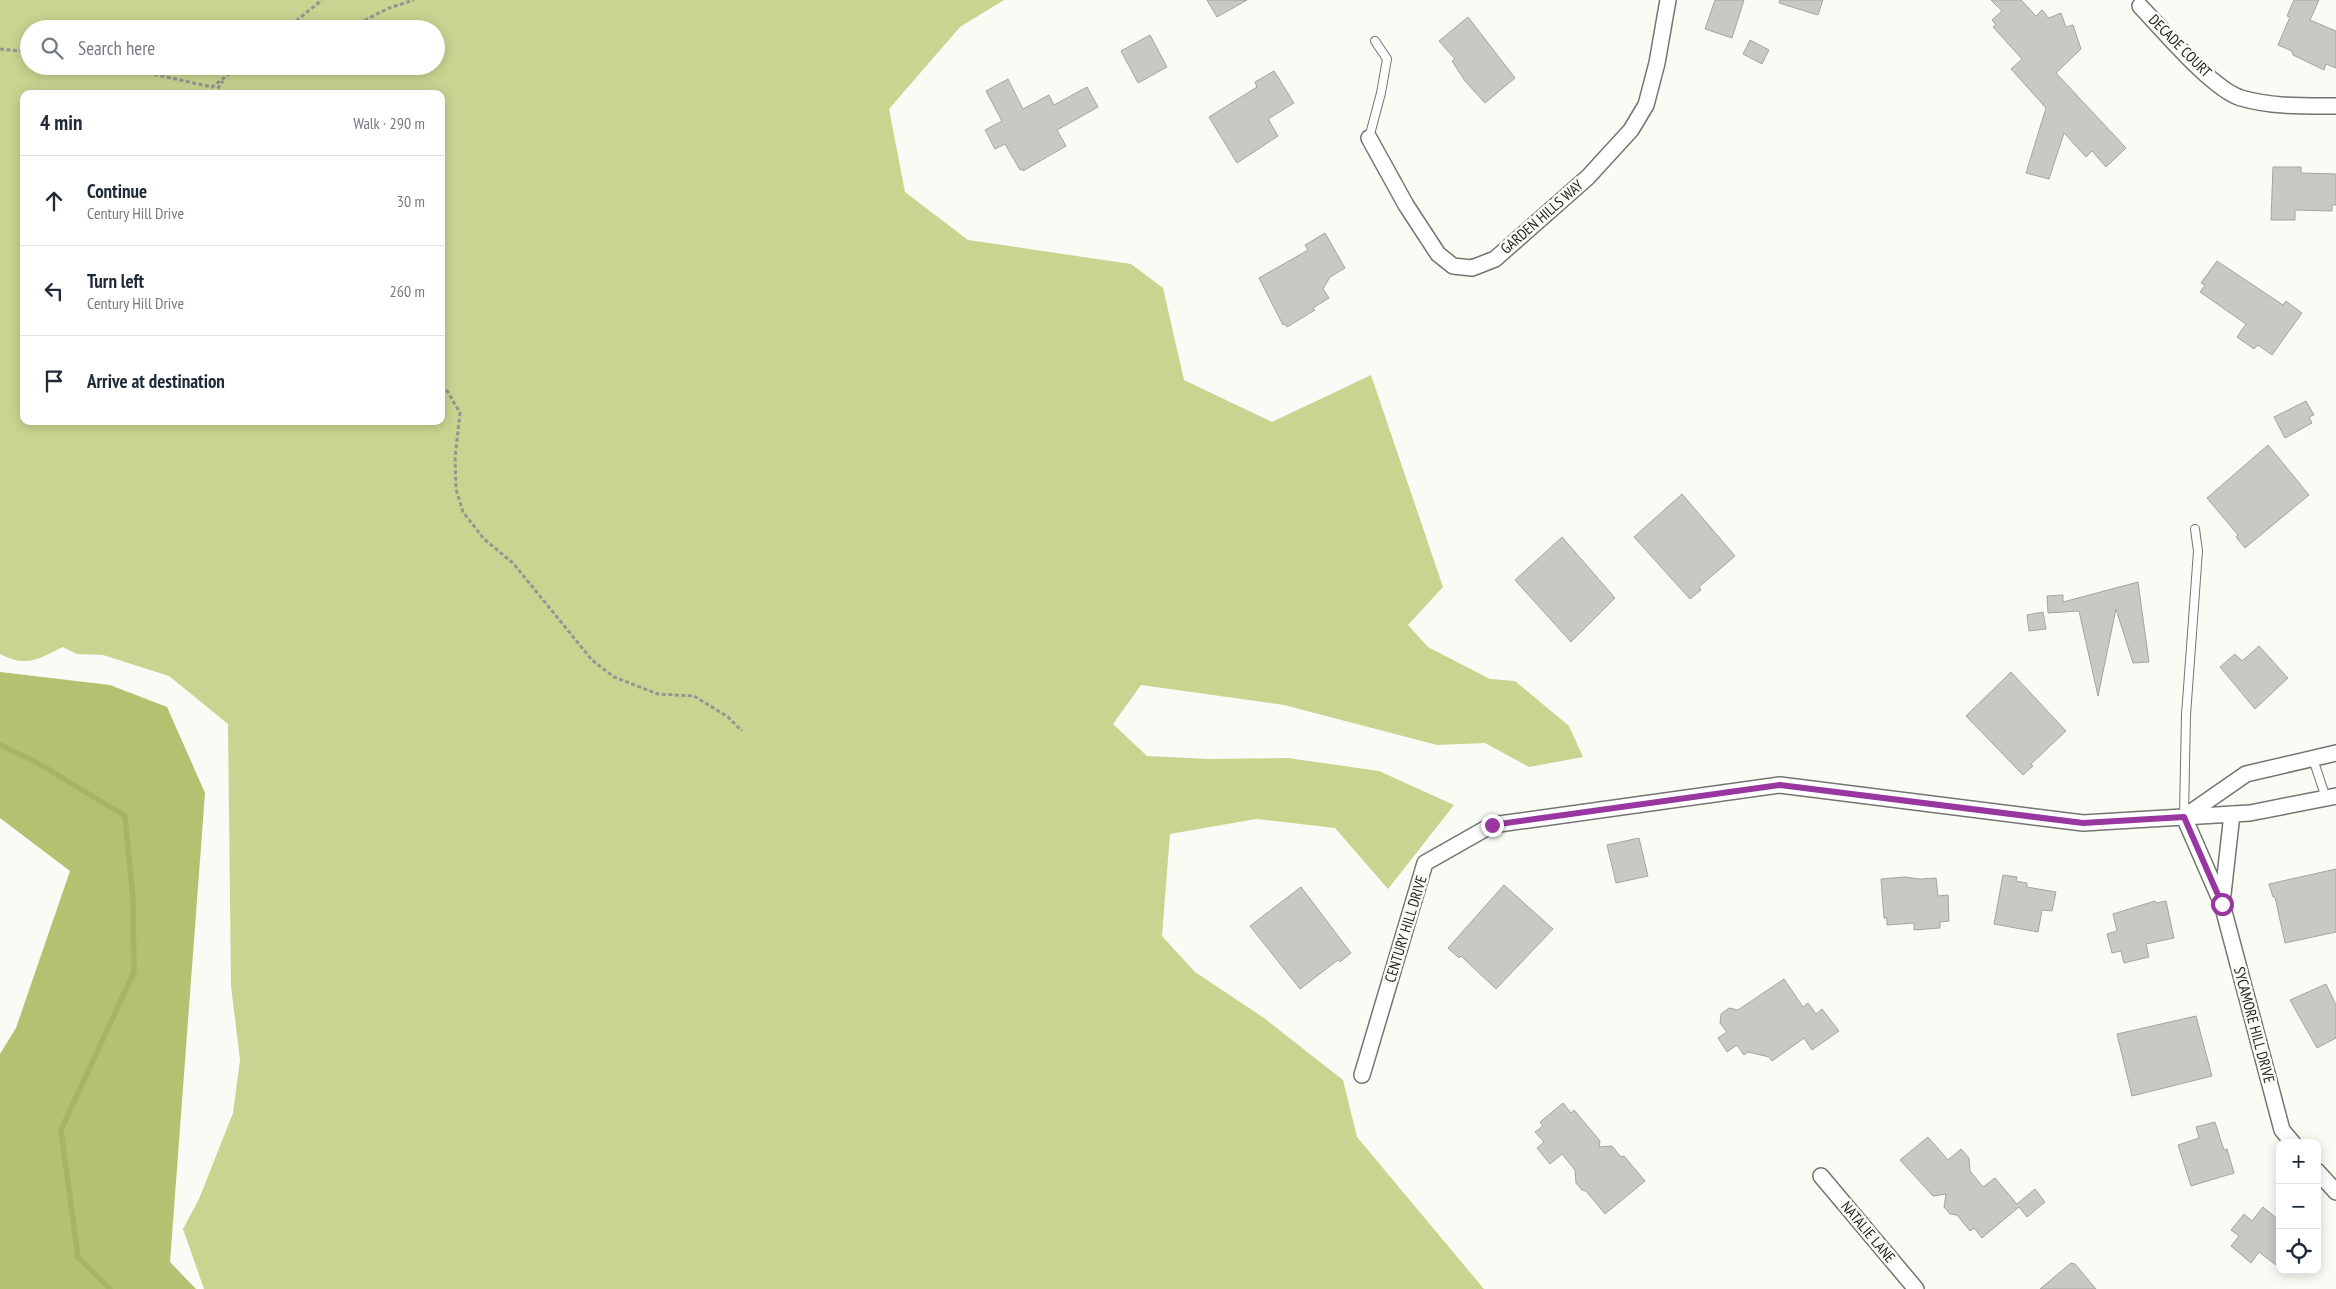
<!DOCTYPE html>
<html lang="en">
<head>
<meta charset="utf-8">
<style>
  body { margin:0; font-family:"PT Sans Narrow",sans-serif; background:#f6f6f7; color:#1f2937 }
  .controls { position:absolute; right:15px; bottom:15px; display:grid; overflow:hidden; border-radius:10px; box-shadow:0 2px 12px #0003 }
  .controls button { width:45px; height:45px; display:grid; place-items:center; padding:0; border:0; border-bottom:1px solid #e0e1e3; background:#fff; color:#1f2937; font:25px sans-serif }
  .stop { position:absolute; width:15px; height:15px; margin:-11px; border:4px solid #98379f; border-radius:50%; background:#fff }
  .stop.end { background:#98379f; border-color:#fff; box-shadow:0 1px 5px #0008 }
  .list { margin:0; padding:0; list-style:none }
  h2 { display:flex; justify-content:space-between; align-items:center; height:65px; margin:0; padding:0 20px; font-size:21px }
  h2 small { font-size:16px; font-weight:400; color:#747a83 }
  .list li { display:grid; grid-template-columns:32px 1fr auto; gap:15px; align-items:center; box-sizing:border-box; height:90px; padding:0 20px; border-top:1px solid #e0e1e3 }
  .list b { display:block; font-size:19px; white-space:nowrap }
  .list p { margin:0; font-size:16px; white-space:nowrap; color:#747a83 }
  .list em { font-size:16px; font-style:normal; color:#747a83 }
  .icon { flex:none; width:28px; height:28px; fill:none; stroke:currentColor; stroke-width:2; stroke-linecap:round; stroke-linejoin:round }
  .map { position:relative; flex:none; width:2336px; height:1289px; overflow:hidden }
  .search { position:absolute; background:#fff; box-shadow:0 2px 12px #0003; left:20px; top:20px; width:425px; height:55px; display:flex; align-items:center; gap:12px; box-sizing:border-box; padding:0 18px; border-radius:28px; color:#747a83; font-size:19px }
  .panel { position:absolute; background:#fff; box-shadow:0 2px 12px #0003; left:20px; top:90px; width:425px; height:335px; border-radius:10px }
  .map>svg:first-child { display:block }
  .green { fill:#cad490; fill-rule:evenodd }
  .forest { fill:#b5c071 }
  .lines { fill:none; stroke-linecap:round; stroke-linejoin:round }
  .stream { stroke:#a9b365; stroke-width:5.5 }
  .building { fill:#c8c9c3; stroke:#a4a59f }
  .lane-casing { stroke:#747570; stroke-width:10 }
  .street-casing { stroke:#747570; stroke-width:18 }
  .path { stroke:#949692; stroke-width:3; stroke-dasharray:4 2.5; stroke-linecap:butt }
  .lane { stroke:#fff; stroke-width:8 }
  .street { stroke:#fff; stroke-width:15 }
  .route { stroke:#98379f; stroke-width:6 }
  .labels { text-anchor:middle; stroke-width:5; stroke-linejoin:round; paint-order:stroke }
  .street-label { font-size:15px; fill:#1c1d1b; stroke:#f9fbf5 }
</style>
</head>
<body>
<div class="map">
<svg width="2336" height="1289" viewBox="0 0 2336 1289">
  <rect width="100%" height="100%" fill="#f9fbf5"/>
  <path class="green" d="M 0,0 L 1004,0 L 960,27 L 889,109 L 905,192 L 968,240 L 1131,264 L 1163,288 L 1184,380 L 1272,422 L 1371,375 L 1443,587 L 1408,625 L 1428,647 L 1490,679 L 1515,681 L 1569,726 L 1583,757 L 1529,767 L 1485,743 L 1437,745 L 1284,705 L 1141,685 L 1113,724 L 1147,756 L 1209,759 L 1288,758 L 1379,771 L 1454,805 L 1388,889 L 1335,828 L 1256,819 L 1170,834 L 1162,936 L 1195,972 L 1264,1018 L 1343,1080 L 1357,1137 L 1484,1289 L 204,1289 L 183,1229 L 199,1199 L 233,1113 L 240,1060 L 231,986 L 228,724 L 169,676 L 103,655 L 77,654 L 63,647 C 38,659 27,668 0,654 ZM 29,29 L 436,29 L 436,66 L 29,66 ZM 24,94 L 441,94 L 441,421 L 24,421 Z"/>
  <path class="forest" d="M 0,672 L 110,685 L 167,707 L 205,793 L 170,1262 L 196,1289 L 0,1289 L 0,1054 L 16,1028 L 70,871 L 0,818 Z"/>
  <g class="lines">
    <path class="stream" d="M 0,745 L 36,762 L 125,816 L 133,899 L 134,972 L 61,1130 L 78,1257 L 110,1289"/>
  </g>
  <path class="building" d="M 1207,0 L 1247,0 L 1217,17 Z
    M 1715,0 L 1744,0 L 1732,38 L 1705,29 Z
    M 1780,0 L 1823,0 L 1818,15 L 1779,3 Z
    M 1991,0 L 2021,0 L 2036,16 L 2042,10 L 2049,18 L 2061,13 L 2066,27 L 2073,25 L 2081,49 L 2056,73 L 2126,148 L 2106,167 L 2092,151 L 2086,157 L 2064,133 L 2049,179 L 2026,173 L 2046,108 L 2011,69 L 2022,59 L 1993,27 L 1996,25 L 1992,20 L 2002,11 Z
    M 2294,0 L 2319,0 L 2310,20 L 2336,31 L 2336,68 L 2326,64 L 2324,70 L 2293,55 L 2292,51 L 2278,45 L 2290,17 L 2287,16 Z
    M 1468,17 L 1515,78 L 1485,103 L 1465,81 L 1452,61 L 1455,59 L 1439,41 Z
    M 1150,35 L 1167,67 L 1138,83 L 1121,51 Z
    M 1750,40 L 1769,50 L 1762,64 L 1743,54 Z
    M 1274,71 L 1294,103 L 1268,119 L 1278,136 L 1237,163 L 1209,117 L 1257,87 L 1255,82 Z
    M 1008,79 L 1023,109 L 1049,95 L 1054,105 L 1087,87 L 1098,107 L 1057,130 L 1066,146 L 1023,171 L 1023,169 L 1020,170 L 1005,144 L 995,149 L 985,130 L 1002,121 L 986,91 Z
    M 2273,167 L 2301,167 L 2301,173 L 2336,174 L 2336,205 L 2332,205 L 2332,211 L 2295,210 L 2295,220 L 2271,220 Z
    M 1325,233 L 1345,268 L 1330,277 L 1323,289 L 1329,298 L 1313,308 L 1315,310 L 1287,327 L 1285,324 L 1283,325 L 1259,278 L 1308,250 L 1305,245 Z
    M 2217,261 L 2283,305 L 2286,301 L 2302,313 L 2272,355 L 2258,345 L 2254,349 L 2237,337 L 2246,324 L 2200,292 L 2205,285 L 2201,283 Z
    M 2306,401 L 2314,415 L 2309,417 L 2312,423 L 2285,438 L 2274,417 Z
    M 2268,445 L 2309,495 L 2245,548 L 2236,537 L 2238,535 L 2207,498 Z
    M 1682,494 L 1735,556 L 1699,587 L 1701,590 L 1690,599 L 1634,537 Z
    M 1562,537 L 1615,598 L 1571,642 L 1515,580 Z
    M 2138,582 L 2149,662 L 2133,663 L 2116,609 L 2098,696 L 2079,611 L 2048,613 L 2047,596 L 2063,595 L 2063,602 Z
    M 2043,612 L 2046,629 L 2029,631 L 2027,615 Z
    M 2259,646 L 2288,678 L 2255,709 L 2220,667 L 2235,654 L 2242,661 Z
    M 2011,672 L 2066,731 L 2031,764 L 2033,766 L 2023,775 L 1966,716 Z
    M 1639,838 L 1648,876 L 1616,883 L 1607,845 Z
    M 2336,869 L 2336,932 L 2285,943 L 2275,897 L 2273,897 L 2269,884 Z
    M 2003,875 L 2017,877 L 2016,881 L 2027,883 L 2027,887 L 2056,892 L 2052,911 L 2042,910 L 2038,932 L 1994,924 Z
    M 1905,877 L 1920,879 L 1936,878 L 1938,896 L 1948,895 L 1949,921 L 1940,922 L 1940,928 L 1914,930 L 1914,923 L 1887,925 L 1887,918 L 1884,918 L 1881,879 Z
    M 1504,885 L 1553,929 L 1496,989 L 1461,956 L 1459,958 L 1448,948 Z
    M 1301,887 L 1351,953 L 1340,962 L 1338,960 L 1300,989 L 1250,926 Z
    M 2155,901 L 2156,903 L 2166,901 L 2174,938 L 2146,944 L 2149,957 L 2124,963 L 2121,951 L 2112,953 L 2107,934 L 2117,931 L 2113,914 Z
    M 1784,979 L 1803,1007 L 1808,1003 L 1816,1014 L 1822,1009 L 1839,1031 L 1812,1050 L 1804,1038 L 1772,1061 L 1769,1057 L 1748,1052 L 1744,1055 L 1737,1045 L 1727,1052 L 1718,1038 L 1727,1032 L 1720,1023 L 1721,1014 L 1729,1008 L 1738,1010 Z
    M 2326,984 L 2336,1005 L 2336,1038 L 2317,1048 L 2290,1000 Z
    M 2196,1016 L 2212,1076 L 2132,1096 L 2117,1034 Z
    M 1563,1103 L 1571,1113 L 1574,1110 L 1600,1141 L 1599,1147 L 1612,1146 L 1621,1157 L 1624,1156 L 1645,1181 L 1605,1214 L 1586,1191 L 1582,1190 L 1576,1183 L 1575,1170 L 1562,1154 L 1550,1164 L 1537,1148 L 1544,1142 L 1535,1132 L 1543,1126 L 1540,1122 Z
    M 2215,1122 L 2224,1150 L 2227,1149 L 2234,1173 L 2191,1186 L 2178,1145 L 2199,1138 L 2196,1127 Z
    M 1928,1137 L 1948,1160 L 1961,1149 L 1969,1158 L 1970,1171 L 1983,1187 L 1995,1178 L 2017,1204 L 2035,1189 L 2045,1202 L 2027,1217 L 2019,1207 L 1982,1238 L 1974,1228 L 1970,1231 L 1957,1215 L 1950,1214 L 1944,1207 L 1946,1194 L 1933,1196 L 1900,1160 Z
    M 2263,1207 L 2280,1221 L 2280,1268 L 2259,1252 L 2251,1263 L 2231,1246 L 2239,1236 L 2231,1230 L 2244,1214 L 2252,1221 Z
    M 2071,1263 L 2075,1264 L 2096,1289 L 2040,1289 Z"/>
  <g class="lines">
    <g class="lane-casing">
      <path id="lane" d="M 1369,138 L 1381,93 L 1387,59 L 1375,41
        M 2313,759 L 2326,798
        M 2184,816 L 2186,715 L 2198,551 L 2195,529"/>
    </g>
    <g class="street-casing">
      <path id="street" d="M 2140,6 C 2163,30 2212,89 2241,98 C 2272,107 2304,106 2336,106
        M 1369,138 L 1406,205 L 1438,254 L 1453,266 L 1472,268 L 1495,259 L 1588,177 L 1631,130 L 1646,105 L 1657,63 L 1668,0
        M 2184,817 L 2222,904 L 2282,1130 L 2293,1143
        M 2184,817 L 2246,774 L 2336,753
        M 2222,903 L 2232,814
        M 1362,1075 L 1425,863 L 1492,825 L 1780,785 L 2083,823 L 2250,813 L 2336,796
        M 2317,1171 L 2336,1192
        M 1821,1176 L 1916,1289"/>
    </g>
    <path class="path" d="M 286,29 L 322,0
      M 347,29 L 389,8 L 414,0
      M 0,49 L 29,52
      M 116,66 L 212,87 L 240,66
      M 214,94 L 223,81
      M 441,386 L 448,392 L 460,413 L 455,458 L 456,489 L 463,512 L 484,539 L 513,563 L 592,660 L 614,677 L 658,694 L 694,696 L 728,717 L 742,731"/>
    <use href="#lane" class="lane"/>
    <use href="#street" class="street"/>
  </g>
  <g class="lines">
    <path class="route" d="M 1492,825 L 1780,785 L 2083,823 L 2184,817 L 2222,904"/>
  </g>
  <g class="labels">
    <g class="street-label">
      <text transform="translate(2180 46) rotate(45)" y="5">DECADE COURT</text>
      <text transform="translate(1542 217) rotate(-41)" y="5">GARDEN HILLS WAY</text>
      <text transform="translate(1406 929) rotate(-73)" y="5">CENTURY HILL DRIVE</text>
      <text transform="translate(2254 1025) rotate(75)" y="5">SYCAMORE HILL DRIVE</text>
      <text transform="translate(1868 1232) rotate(50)" y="5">NATALIE LANE</text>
    </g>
  </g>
</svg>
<div class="controls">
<button>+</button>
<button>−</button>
<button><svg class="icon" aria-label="locate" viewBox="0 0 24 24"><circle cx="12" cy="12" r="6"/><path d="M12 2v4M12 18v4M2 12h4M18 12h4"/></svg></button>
</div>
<div class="stop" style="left:2222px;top:904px"></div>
<div class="stop end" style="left:1492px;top:825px"></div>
<div class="search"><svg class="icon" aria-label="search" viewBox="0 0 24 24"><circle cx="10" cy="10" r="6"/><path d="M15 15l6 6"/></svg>Search here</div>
<section class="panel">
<h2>4 min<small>Walk · 290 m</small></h2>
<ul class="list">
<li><svg class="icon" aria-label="ahead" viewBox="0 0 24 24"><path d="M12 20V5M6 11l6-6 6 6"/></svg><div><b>Continue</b><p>Century Hill Drive</p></div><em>30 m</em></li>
<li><svg class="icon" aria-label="left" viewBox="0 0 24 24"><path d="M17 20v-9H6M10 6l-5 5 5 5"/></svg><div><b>Turn left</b><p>Century Hill Drive</p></div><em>260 m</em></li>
<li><svg class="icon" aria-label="arrive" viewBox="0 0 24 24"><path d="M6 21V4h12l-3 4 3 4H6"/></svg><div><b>Arrive at destination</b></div></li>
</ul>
</section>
</div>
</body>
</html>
